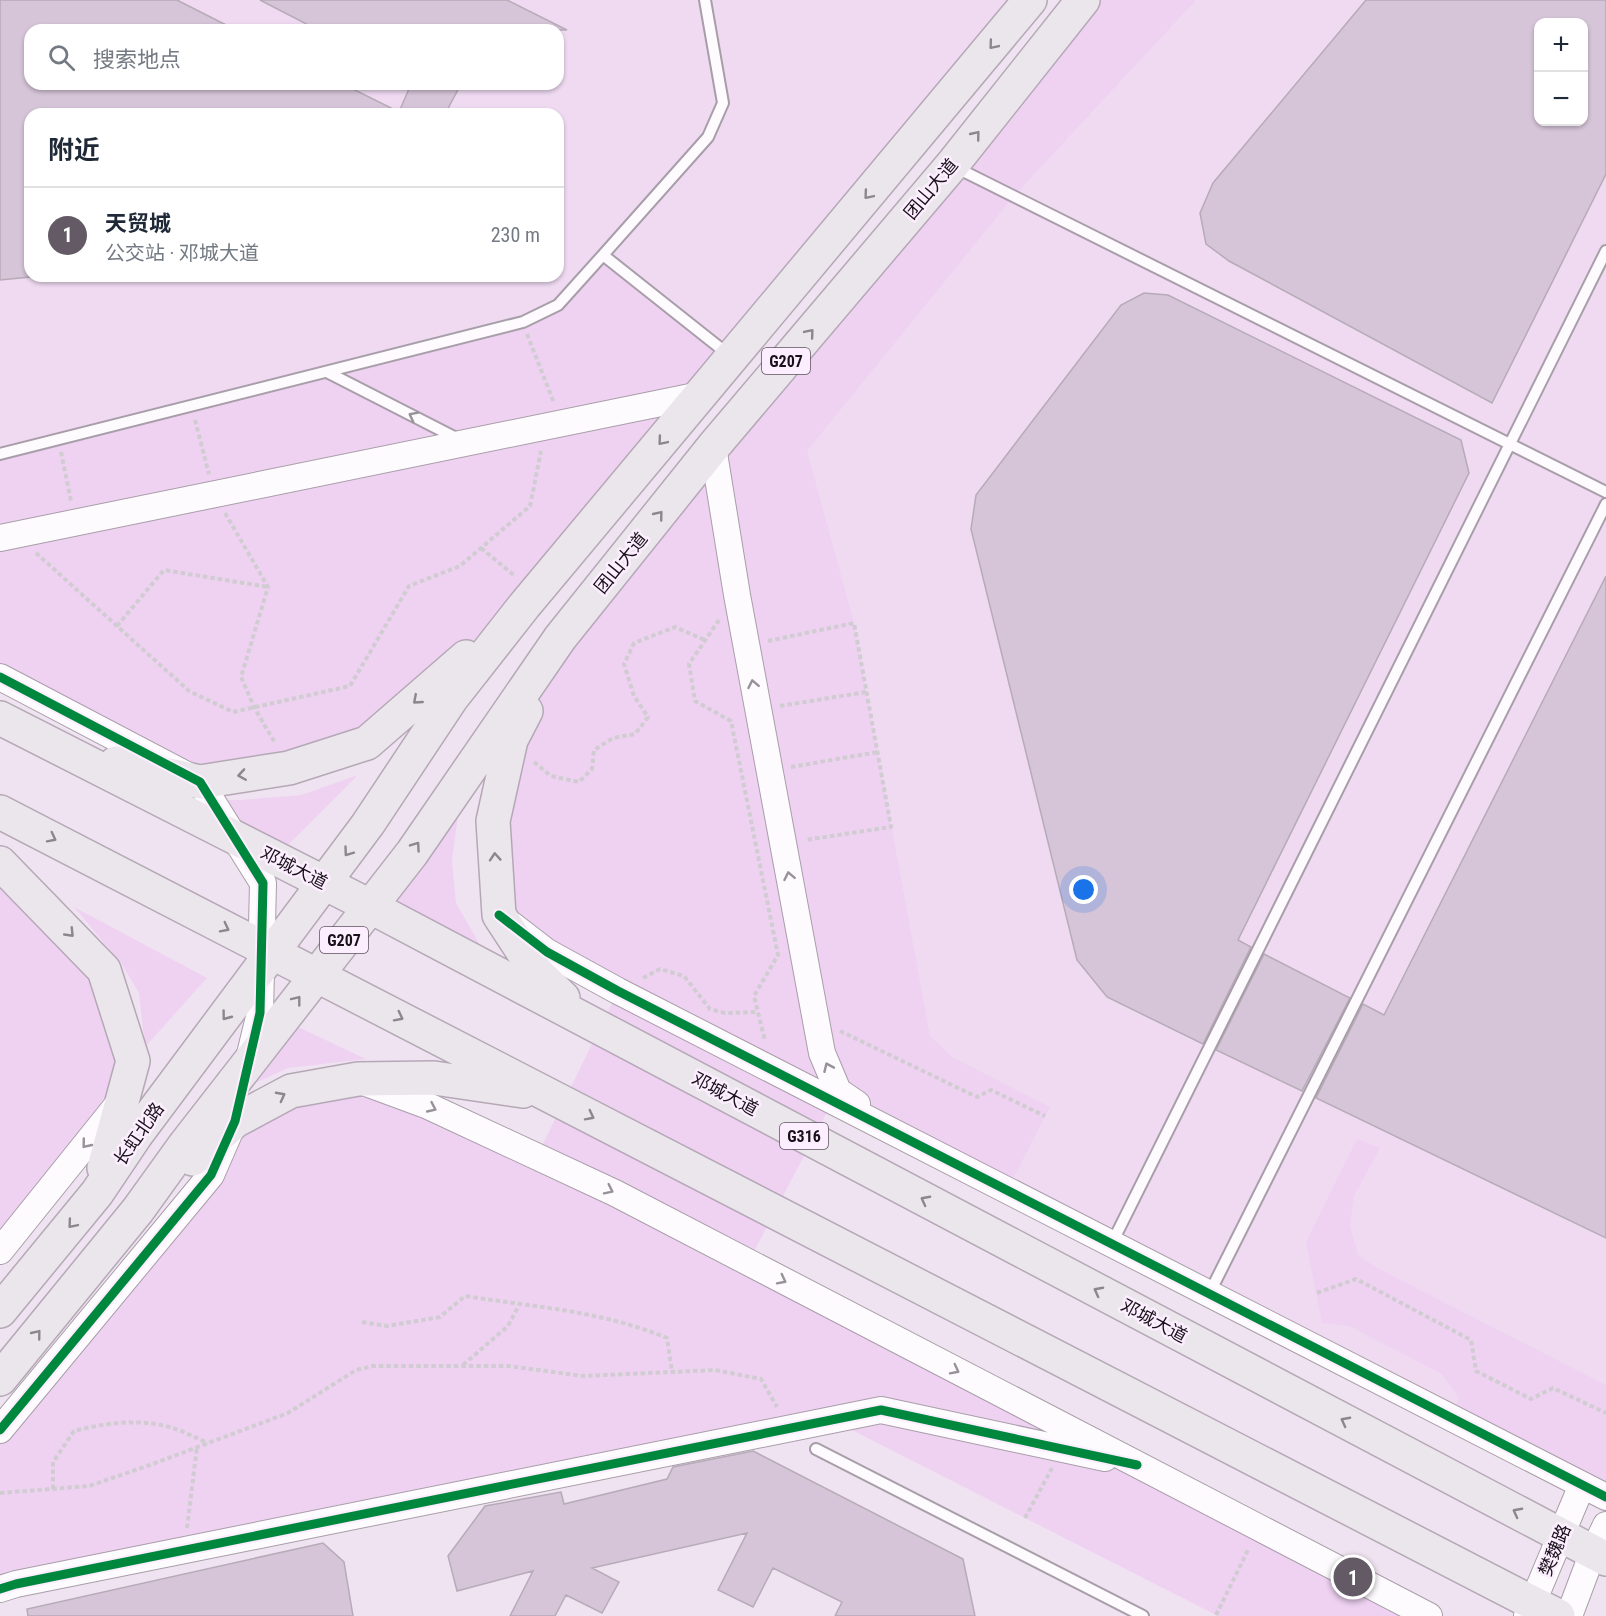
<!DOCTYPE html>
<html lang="zh">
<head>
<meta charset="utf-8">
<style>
  body { margin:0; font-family:"Roboto Condensed","Noto Sans SC",sans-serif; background:#f2f2f3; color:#1f2937 }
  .controls { position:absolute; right:18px; top:18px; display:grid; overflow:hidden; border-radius:12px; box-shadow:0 2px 4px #0004 }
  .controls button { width:54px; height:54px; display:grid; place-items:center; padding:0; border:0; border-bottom:2px solid #e0e1e3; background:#fff; color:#1f2937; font:30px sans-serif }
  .you { position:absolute; left:1084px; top:890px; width:21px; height:21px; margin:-15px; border:4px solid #fff; border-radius:50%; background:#1a73e8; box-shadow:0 0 0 9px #1a73e833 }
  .badge { display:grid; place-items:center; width:39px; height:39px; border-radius:50%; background:#645a65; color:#fff; font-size:20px; font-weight:700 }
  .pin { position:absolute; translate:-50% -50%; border:3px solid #fff; box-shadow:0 2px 6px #0006 }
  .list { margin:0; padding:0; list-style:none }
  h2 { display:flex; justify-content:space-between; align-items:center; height:78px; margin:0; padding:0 24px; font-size:26px }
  h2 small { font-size:20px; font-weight:400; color:#747a83 }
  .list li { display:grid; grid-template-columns:39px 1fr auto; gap:18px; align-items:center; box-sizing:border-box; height:96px; padding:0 24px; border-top:2px solid #e0e1e3 }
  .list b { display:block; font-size:22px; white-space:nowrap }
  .list p { margin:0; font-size:20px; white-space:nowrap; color:#747a83 }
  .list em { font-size:20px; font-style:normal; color:#747a83 }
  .icon { flex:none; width:33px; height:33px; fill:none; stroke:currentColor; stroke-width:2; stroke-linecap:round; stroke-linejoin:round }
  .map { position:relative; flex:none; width:1606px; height:1616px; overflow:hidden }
  .search { position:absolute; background:#fff; box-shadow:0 2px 4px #0004; left:24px; top:24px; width:540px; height:66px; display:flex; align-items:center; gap:15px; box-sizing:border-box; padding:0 21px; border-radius:18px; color:#747a83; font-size:22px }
  .panel { position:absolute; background:#fff; box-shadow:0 2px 4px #0004; left:24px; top:108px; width:540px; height:174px; border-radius:18px }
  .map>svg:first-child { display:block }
  .built { fill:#efdaf2; fill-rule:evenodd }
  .green { fill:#efd2f2 }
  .building { fill:#d6c4d8; stroke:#b6abb7; stroke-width:1.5; fill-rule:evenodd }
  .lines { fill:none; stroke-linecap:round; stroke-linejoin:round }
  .service-casing { stroke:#a89ea9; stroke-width:14 }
  .tertiary-casing { stroke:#a89ea9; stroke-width:28 }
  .trunk-casing { stroke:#b5a8b6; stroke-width:36 }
  .path { stroke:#d0ccd1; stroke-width:4; stroke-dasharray:4.5 3; stroke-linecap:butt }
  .service { stroke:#fdfbfd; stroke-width:10 }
  .tertiary { stroke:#fdfbfd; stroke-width:26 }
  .trunk { stroke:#ebe5ec; stroke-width:33 }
  .cycleway-casing { stroke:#fceefe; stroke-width:13 }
  .cycleway { stroke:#00873e; stroke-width:9 }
  .oneway { stroke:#8c868e }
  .oneway2 { stroke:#969297 }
  .labels { text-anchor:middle; stroke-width:5; stroke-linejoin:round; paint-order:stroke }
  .shield { fill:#fceefe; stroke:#5d535e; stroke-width:1.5 }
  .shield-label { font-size:16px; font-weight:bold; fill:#19111a }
  .street-label { font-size:18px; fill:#19111a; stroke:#fceefe }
</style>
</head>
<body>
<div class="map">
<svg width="1606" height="1616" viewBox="0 0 1606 1616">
  <rect width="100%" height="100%" fill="#f0e3f1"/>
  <path class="built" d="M 0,0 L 1030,0 L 700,395 L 0,538 ZM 30,30 L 558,30 L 558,84 L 30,84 ZM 30,114 L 558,114 L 558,276 L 30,276 Z
    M 1083,0 L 1606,0 L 1606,1497 L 898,1135 L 713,447 ZM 1538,22 L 1584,22 L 1584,122 L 1538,122 Z"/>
  <path class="green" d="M 1083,0 L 1196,0 L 1014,196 L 807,451 L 854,623 L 930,1036 L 952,1057 L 1050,1107 L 1007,1190 L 838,1091 L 748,1263 L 1411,1616 L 1218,1616 L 832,1420 L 0,1589 L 0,1430 L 211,1175 L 235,1121 L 358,1079 L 537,1156 L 618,991 L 499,915 L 493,821 L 560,638 Z
    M 603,255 L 731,357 L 524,606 L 367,743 L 200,782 L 0,677 L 0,454 L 523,322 L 558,305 Z
    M 358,775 L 284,849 L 189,800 L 240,800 L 301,795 Z
    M 459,809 L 452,860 L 456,903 L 488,959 L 389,901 Z
    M 0,879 L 104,970 L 133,1061 L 0,1251 Z
    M 74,907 L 207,978 L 145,1047 L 139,993 L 121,963 Z
    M 296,1026 L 366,1059 L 288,1068 L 238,1091 Z
    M 1357,1139 L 1380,1148 L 1354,1196 L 1350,1226 L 1358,1255 L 1377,1268 L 1606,1385 L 1606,1497 L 1450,1417 L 1459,1398 L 1442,1374 L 1349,1326 L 1322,1323 L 1306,1242 Z"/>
  <path class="building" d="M 0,0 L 177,0 L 236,30 L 30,30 L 30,84 L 343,84 L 399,112 L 411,84 L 461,84 L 445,114 L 30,114 L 30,277 L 0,280 Z
    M 260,0 L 507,0 L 567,30 L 318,30 Z
    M 1366,0 L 1606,0 L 1606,174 L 1492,403 L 1229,261 L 1206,244 L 1200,213 L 1213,183 ZM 1539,22 L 1584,22 L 1584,122 L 1539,122 Z
    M 1144,293 L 1168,295 L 1461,440 L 1469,473 L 1238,940 L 1251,947 L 1203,1044 L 1107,997 L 1077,960 L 971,529 L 976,495 L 1121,305 Z
    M 1606,576 L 1606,1238 L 1316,1098 L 1363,1004 L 1384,1015 Z
    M 1264,954 L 1350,998 L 1302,1091 L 1216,1050 Z
    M 753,1451 L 963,1559 L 975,1616 L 835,1616 L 842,1602 L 773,1568 L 753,1607 L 718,1590 L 747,1533 L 592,1568 L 619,1582 L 602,1613 L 566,1595 L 555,1616 L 510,1616 L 533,1571 L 457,1591 L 448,1556 L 485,1506 L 561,1492 L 564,1504 L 667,1479 L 673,1467 Z
    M 323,1543 L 344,1562 L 353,1616 L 28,1616 L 27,1609 Z"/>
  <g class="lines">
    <g class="service-casing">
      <path id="service" d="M 705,0 L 723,103 L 708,137 L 603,255 L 729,355
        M 955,167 L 1606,492
        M 327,372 L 460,440
        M 0,454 L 523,322 L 558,305 L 603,255
        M 1112,1243 L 1606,251
        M 1209,1294 L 1606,504
        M 816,1449 L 1143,1616"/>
    </g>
    <g class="tertiary-casing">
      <path id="tertiary" d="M 713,447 L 737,595 L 822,1053 L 838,1091 L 857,1104
        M 0,538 L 700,395
        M 0,677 L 200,782 L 263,883 L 260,1013 L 249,1058
        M 512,925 L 547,952 L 618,991 L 1606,1497
        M 369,1084 L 426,1105 L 615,1193 L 1429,1616
        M 0,1251 L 119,1103
        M 0,1430 L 211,1175 L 231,1129
        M 0,1589 L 16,1584 L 881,1410 L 1105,1458
        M 1527,1616 L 1582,1485
        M 1569,1616 L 1593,1552 L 1606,1525"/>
    </g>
    <g class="trunk-casing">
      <path id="trunk" d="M 526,711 L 511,740 L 493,821 L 499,915 L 537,973 L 563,998
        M 0,718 L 354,898 L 1606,1559
        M 116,763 L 200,782 L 289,768 L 367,743 L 466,657
        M 0,812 L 1558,1616
        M 0,863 L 104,970 L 133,1061 L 104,1168
        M 193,1159 L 235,1121 L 291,1091 L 358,1079 L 434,1078 L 523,1091
        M 0,1311 L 97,1193 L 136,1135 L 368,824 L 451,699 L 524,606 L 1030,0
        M 0,1379 L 138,1210 L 184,1146 L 412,853 L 560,638 L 713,447 L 952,165 L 1083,0"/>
    </g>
    <path class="path" d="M 527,334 L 554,403
      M 195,420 L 209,474
      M 61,452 L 71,501
      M 225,513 L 268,587 L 241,677 L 254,707 L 275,743
      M 481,548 L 515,576
      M 36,553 L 189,691 L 233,712 L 350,686 L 409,586 L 460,566 L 530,506 L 541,451
      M 719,620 L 689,664 L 695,701 L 731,721 L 778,955 L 754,996 L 765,1041
      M 117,626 L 164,570 L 268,587
      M 768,641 L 854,623 L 891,827 L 805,840
      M 780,706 L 866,692
      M 534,762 L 551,776 L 579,782 L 592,769 L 594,750 L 613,738 L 635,734 L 648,717 L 634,696 L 624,664 L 634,643 L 675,627 L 705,640
      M 791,767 L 878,752
      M 643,978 L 660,969 L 684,976 L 710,1009 L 725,1013 L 758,1012
      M 840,1031 L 977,1097 L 991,1090 L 1045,1116
      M 1317,1293 L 1356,1279 L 1471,1340 L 1476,1371 L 1531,1399 L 1553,1388 L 1606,1413
      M 362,1322 L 387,1326 L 440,1317 L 465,1296 C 535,1307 602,1311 667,1338 L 672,1372
      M 463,1365 L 508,1326 L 519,1305
      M 53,1489 L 53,1462 L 74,1431 C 105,1423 141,1418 173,1428 C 185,1432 196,1438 208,1443
      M 0,1493 L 89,1486 L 150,1465 L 288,1413 L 356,1370 L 373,1366 L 508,1366 L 583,1376 L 715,1370 L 761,1379 L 777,1407
      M 1025,1518 L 1052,1468
      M 187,1528 L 197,1447
      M 1216,1615 L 1249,1548"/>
    <use href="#service" class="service"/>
    <use href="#tertiary" class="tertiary"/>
    <use href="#trunk" class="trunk"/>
    <g class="cycleway-casing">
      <path id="cycleway" d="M 0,677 L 200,782 L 263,883 L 260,1013 L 235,1121 L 211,1175 L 0,1430
        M 499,915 L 547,952 L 618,991 L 1606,1497
        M 0,1589 L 16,1584 L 881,1410 L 1137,1465"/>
    </g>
    <use href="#cycleway" class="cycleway"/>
  </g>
  <defs><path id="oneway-chevron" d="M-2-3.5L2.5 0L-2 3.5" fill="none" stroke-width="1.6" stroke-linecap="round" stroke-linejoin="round" transform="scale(1.5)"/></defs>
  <g class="oneway">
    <use href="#oneway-chevron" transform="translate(993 45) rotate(130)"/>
    <use href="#oneway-chevron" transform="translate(976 135) rotate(-51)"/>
    <use href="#oneway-chevron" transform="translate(868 195) rotate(130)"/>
    <use href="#oneway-chevron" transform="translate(810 333) rotate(-50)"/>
    <use href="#oneway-chevron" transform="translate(662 441) rotate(130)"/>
    <use href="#oneway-chevron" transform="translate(659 515) rotate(-51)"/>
    <use href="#oneway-chevron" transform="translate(417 700) rotate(139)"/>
    <use href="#oneway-chevron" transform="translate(242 775) rotate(171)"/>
    <use href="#oneway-chevron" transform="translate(52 838) rotate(27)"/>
    <use href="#oneway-chevron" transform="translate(416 846) rotate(-55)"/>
    <use href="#oneway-chevron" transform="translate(348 852) rotate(126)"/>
    <use href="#oneway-chevron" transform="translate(495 857) rotate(-94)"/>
    <use href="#oneway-chevron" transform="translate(225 928) rotate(27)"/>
    <use href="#oneway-chevron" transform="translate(70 933) rotate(46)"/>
    <use href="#oneway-chevron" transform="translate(297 1000) rotate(-52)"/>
    <use href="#oneway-chevron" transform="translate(226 1016) rotate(127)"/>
    <use href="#oneway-chevron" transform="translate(399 1017) rotate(27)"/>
    <use href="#oneway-chevron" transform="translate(281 1096) rotate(-28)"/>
    <use href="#oneway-chevron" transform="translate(590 1116) rotate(27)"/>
    <use href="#oneway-chevron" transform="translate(925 1200) rotate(-152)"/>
    <use href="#oneway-chevron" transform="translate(72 1224) rotate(130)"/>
    <use href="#oneway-chevron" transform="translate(1098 1291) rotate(-152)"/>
    <use href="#oneway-chevron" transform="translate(37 1334) rotate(-51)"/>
    <use href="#oneway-chevron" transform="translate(1345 1421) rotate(-152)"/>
    <use href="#oneway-chevron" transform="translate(1517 1512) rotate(-152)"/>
  </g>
  <g class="oneway2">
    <use href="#oneway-chevron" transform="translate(413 416) rotate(-153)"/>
    <use href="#oneway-chevron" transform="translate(753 684) rotate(-101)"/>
    <use href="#oneway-chevron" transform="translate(789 876) rotate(-101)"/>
    <use href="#oneway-chevron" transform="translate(828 1067) rotate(-114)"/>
    <use href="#oneway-chevron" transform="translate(432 1108) rotate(25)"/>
    <use href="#oneway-chevron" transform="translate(86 1144) rotate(129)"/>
    <use href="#oneway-chevron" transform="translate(609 1190) rotate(26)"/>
    <use href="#oneway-chevron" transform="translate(782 1280) rotate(27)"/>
    <use href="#oneway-chevron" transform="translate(955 1370) rotate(27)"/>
  </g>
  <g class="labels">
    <g class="shield">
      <rect x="762" y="348" width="48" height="26" rx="4.5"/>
      <rect x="320" y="927" width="48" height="26" rx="4.5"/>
      <rect x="780" y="1123" width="48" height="26" rx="4.5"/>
    </g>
    <g class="shield-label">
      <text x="786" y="367">G207</text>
      <text x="344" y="946">G207</text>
      <text x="804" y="1142">G316</text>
    </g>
    <g class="street-label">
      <text transform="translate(931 189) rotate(-50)" y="6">团山大道</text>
      <text transform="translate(621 563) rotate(-51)" y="6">团山大道</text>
      <text transform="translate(294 868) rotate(27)" y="6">邓城大道</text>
      <text transform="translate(725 1094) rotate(28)" y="6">邓城大道</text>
      <text transform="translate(139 1134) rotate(-55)" y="6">长虹北路</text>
      <text transform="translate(1154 1321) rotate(28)" y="6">邓城大道</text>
      <text transform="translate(1555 1550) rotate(-67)" y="6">樊魏路</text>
    </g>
  </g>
</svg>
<div class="controls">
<button>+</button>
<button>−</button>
</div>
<div class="you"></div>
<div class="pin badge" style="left:1353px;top:1577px">1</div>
<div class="search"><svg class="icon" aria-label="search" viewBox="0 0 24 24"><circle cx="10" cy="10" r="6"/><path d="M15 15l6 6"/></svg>搜索地点</div>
<section class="panel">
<h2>附近<small></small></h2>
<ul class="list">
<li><span class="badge">1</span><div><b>天贸城</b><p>公交站 · 邓城大道</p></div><em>230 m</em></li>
</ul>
</section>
</div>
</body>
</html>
